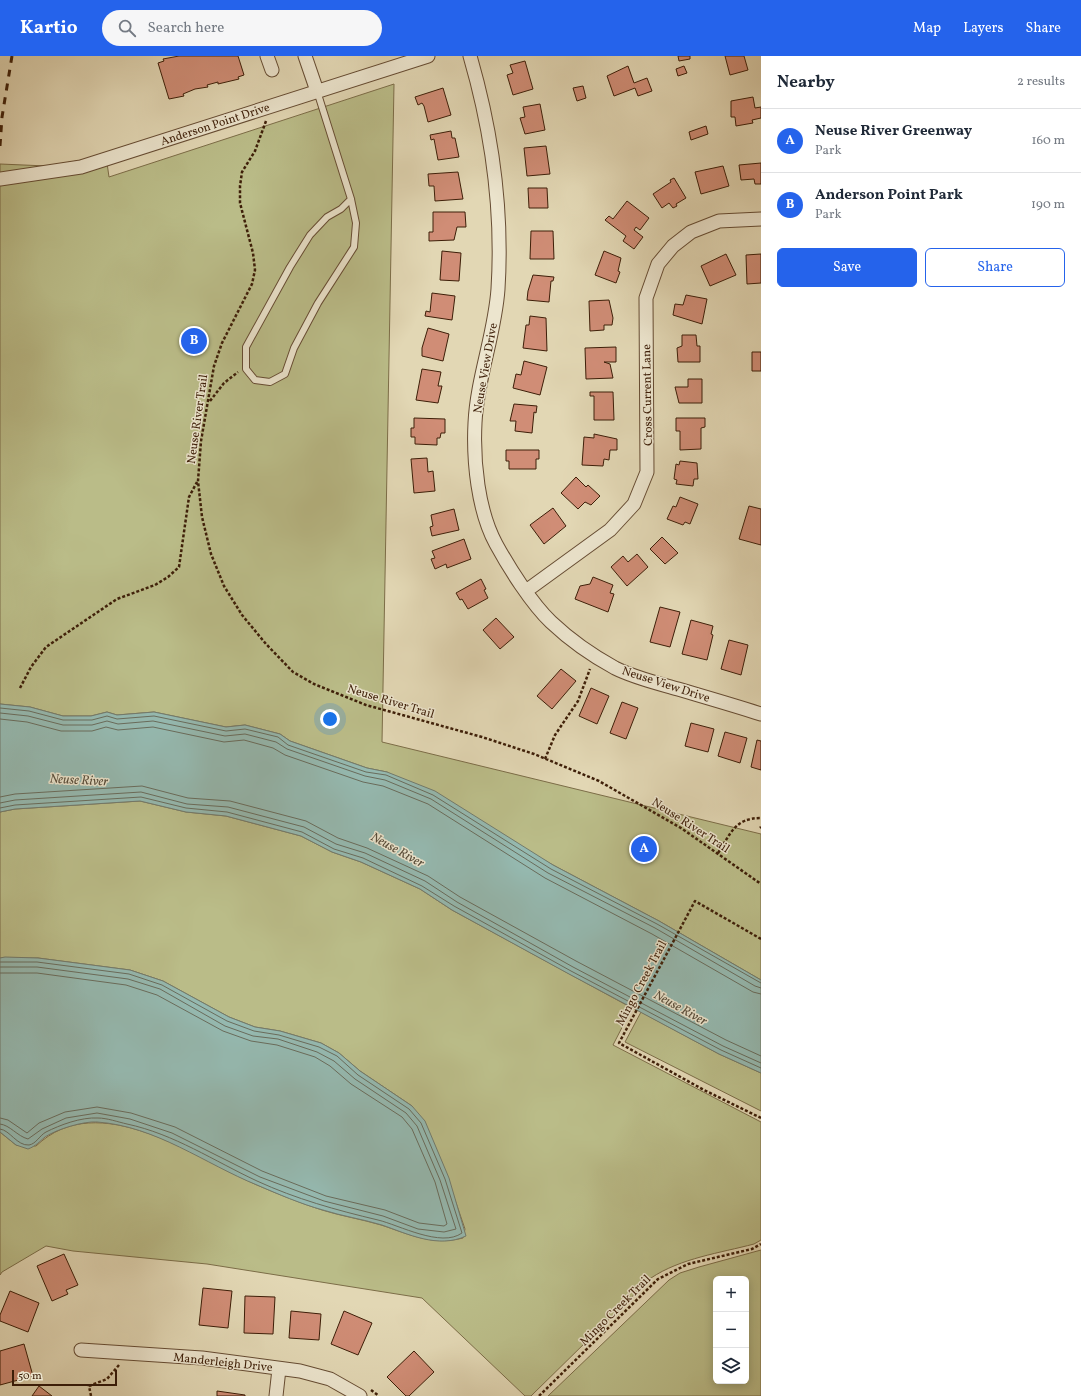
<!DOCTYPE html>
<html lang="en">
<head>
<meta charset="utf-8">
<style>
  body { margin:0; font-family:Vollkorn,serif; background:#f6f6f7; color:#1f2937 }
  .controls { position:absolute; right:12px; bottom:12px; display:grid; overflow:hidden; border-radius:6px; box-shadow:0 2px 10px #0003 }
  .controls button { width:36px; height:36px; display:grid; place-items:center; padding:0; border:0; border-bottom:1px solid #e0e1e3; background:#fff; color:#1f2937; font:20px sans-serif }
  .scale { position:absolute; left:12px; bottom:10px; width:105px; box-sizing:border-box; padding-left:4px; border:2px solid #3d1e08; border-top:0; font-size:11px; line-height:14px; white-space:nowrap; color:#3d1e08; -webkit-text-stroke:3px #ece5ce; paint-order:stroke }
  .you { position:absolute; left:330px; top:663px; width:14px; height:14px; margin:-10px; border:3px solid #fff; border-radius:50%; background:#1a73e8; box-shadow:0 0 0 6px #1a73e833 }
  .badge { display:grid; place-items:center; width:26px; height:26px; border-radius:50%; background:#2563eb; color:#fff; font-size:13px; font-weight:700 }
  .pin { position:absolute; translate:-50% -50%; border:2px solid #fff; box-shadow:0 1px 4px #0006 }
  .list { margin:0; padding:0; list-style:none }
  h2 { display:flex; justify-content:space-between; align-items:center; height:52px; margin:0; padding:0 16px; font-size:17px }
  h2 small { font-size:13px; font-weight:400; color:#747a83 }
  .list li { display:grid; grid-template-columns:26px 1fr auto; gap:12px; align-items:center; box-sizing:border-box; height:64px; padding:0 16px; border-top:1px solid #e0e1e3 }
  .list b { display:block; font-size:15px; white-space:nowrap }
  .list p { margin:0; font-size:13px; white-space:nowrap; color:#747a83 }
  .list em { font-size:13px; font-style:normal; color:#747a83 }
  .actions { display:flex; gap:8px; padding:12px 16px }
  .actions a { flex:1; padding:9px 0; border:1px solid #2563eb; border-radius:6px; text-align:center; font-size:14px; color:#2563eb }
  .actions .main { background:#2563eb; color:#fff }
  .icon { flex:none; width:22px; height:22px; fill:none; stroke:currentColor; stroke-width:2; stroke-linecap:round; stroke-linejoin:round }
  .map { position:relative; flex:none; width:761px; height:1340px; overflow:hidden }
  header { display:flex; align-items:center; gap:24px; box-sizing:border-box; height:56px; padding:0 20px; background:#2563eb; color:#fff }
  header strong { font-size:19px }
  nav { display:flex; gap:22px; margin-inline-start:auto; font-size:14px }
  .search { width:280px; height:36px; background:#f6f6f7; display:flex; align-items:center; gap:10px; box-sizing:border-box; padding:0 14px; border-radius:22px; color:#747a83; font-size:15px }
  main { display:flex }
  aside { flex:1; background:#fff }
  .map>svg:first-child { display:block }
  .green { fill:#babc88; stroke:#7c6d48; fill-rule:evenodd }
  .water { fill:#95b9b0; stroke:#727b6d }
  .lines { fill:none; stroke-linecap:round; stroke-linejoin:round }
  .shore { stroke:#696c5c; stroke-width:1 }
  .building { fill:#d08d76; stroke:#3d1e08 }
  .service-casing { stroke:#664c33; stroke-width:8 }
  .minor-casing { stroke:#664c33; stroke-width:15 }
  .path { stroke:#3d1e08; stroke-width:2.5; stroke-dasharray:3 2; stroke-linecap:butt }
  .service { stroke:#ece5ce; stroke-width:6 }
  .minor { stroke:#ece5ce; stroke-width:13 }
  .rail { stroke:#3d1e08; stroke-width:3; stroke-dasharray:7 7; stroke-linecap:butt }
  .labels { text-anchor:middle; stroke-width:3; stroke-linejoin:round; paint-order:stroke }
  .street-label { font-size:12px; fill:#3d1e08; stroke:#ece5ce }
  .water-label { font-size:13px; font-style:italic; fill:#574c3a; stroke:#ece5ce }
</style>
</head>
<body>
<header>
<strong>Kartio</strong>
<div class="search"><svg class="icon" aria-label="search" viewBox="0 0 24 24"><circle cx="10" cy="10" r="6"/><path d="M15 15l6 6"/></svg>Search here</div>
<nav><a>Map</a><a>Layers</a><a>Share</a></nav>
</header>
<main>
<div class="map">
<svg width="761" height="1340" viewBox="0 0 761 1340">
  <rect width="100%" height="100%" fill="#e2d7b4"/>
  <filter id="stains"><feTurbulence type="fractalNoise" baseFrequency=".005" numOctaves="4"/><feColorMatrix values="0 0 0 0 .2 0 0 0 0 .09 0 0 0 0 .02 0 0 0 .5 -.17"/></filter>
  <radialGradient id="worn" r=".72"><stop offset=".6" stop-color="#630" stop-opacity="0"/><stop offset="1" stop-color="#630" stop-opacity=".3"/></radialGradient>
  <path class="green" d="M 394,28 L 382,686 L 761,778 L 761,924 L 659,865 L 553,809 L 387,716 L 367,712 L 290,685 L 280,678 L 245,669 L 226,671 L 154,656 L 117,659 L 107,656 L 91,660 L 63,660 L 30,651 L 0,648 L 0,108 L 47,110 L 106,100 L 109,121 Z
    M 140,745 L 186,756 L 226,760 L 301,780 L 332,796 L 361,806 L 420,833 L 452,854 L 632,952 L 613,989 L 761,1066 L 761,1184 L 754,1188 C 720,1197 681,1202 651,1222 L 531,1340 L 525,1340 L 422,1242 L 207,1208 L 73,1195 L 46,1190 L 2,1216 L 0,1219 L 0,1076 L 16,1089 L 36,1090 C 99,1030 195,1102 257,1129 C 278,1138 300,1147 322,1154 C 341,1160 361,1163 381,1169 C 409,1178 432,1190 463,1182 L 465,1173 L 454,1141 L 412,1050 L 360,1015 L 339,997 L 321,987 L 280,975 L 255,971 L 229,961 L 163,925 L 130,914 L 38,902 L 0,902 L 0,756 L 15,753 Z
    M 641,956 L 719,998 L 761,1017 L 761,1055 L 625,986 Z
    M 761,1194 L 761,1340 L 548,1340 L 669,1224 L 680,1217 L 699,1211 ZM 716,1223 L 746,1223 L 746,1325 L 716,1325 Z"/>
  <path class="water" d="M 0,648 L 30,651 L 63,660 L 91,660 L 107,656 L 117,659 L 154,656 L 226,671 L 245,669 L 280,678 L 290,685 L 367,712 L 387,716 L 435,735 L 553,809 L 659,865 L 761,924 L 761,1017 L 719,998 L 569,918 L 452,854 L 420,833 L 361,806 L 332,796 L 301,780 L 226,760 L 186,756 L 140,745 L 15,753 L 0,756 Z
    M 5,901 L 38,902 L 130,914 L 163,925 L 229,961 L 255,971 L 280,975 L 321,987 L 339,997 L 360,1015 L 412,1050 L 425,1065 L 449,1122 L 466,1180 C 438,1193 408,1178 382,1169 C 362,1163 342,1160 323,1154 C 301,1148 278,1138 257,1129 C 205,1108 156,1070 97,1066 C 84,1065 57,1073 45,1081 C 39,1086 36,1090 28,1093 L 16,1089 L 0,1076 L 0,902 Z"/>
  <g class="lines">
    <path class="shore" d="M 0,652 L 29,655 L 63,664 L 92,664 L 107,660 L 117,663 L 154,660 L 226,675 L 245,673 L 278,681 L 288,689 L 366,716 L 386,719 L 433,739 L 551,813 L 657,868 L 761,927
      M 0,657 L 28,660 L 63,669 L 92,669 L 107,665 L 118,668 L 153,665 L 225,680 L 245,678 L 276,686 L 287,693 L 365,720 L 385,724 L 431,743 L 548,817 L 655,872 L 755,930 L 761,932
      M 0,663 L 27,666 L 61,675 L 92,675 L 106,671 L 118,674 L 153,671 L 224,686 L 244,684 L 273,692 L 285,699 L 363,726 L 383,730 L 428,748 L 545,822 L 652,878 L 753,936 L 761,938
      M 0,741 L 15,738 L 142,730 L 188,742 L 230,745 L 306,765 L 338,782 L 367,792 L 428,820 L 460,841 L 576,905 L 726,984 L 761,1000
      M 0,747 L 15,744 L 141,736 L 187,748 L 228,751 L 304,771 L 336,788 L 365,797 L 425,825 L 457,846 L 573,911 L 723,990 L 761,1007
      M 0,752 L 15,749 L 141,741 L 186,752 L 227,756 L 302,776 L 334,793 L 363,802 L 422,830 L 454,850 L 571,915 L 721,994 L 761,1012
      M 0,906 L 37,906 L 129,918 L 162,929 L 227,965 L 254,975 L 279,979 L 319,991 L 337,1000 L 358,1019 L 409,1053 L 421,1067 L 445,1123 L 462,1177 C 441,1192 399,1169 378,1164 C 336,1154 296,1143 257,1125 C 214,1105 174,1078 127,1068 C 118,1066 107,1062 98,1062 C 81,1061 60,1069 46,1076 C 40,1079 36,1088 29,1089 C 17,1090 10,1074 0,1073
      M 0,911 L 37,911 L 128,923 L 160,933 L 225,970 L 253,980 L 278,983 L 317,996 L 334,1005 L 355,1023 L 406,1057 L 417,1070 L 440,1124 L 456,1173 L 444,1176 L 418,1173 L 383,1160 L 324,1145 L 260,1121 L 172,1077 L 130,1063 L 97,1057 L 66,1062 L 42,1073 L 28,1083 C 17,1080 10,1069 0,1068
      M 0,917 L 37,917 L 126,929 L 157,939 L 223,975 L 251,985 L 277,989 L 315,1001 L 330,1010 L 351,1028 L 402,1061 L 412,1073 L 435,1126 L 447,1168 L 444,1170 L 419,1167 L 385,1154 L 326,1140 L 262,1115 L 175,1071 L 131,1057 L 97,1051 L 65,1056 L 39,1067 L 27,1077 L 8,1064 L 0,1062"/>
  </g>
  <path class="building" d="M 179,0 L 238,0 L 244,19 L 238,21 L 239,23 L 218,28 L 218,26 L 207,29 L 208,31 L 195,33 L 183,38 L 184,40 L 169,43 L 158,7 L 164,5 L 163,3 Z
    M 678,0 L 690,0 L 690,3 L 679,5 Z
    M 725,0 L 744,0 L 748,14 L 730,19 Z
    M 525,5 L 533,33 L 513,39 L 507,19 L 513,17 L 510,9 Z
    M 628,10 L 634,27 L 647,22 L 652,35 L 638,40 L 635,32 L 614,40 L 607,20 Z
    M 684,10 L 687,17 L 678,20 L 676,13 Z
    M 583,30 L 586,42 L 577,45 L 573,32 Z
    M 443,32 L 451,59 L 428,66 L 424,50 L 422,47 L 418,49 L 415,41 Z
    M 753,41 L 755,52 L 761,51 L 761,62 L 752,64 L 753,67 L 736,70 L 735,61 L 731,61 L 731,45 Z
    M 540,48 L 545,74 L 525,78 L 520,62 L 525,61 L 523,51 Z
    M 706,70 L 708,78 L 691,84 L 689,76 Z
    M 451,75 L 452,82 L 455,82 L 459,101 L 438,104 L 434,83 L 431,84 L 430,79 Z
    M 546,90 L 550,118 L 527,120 L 524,92 Z
    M 761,107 L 761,128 L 755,128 L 754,123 L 741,124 L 739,109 Z
    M 723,110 L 729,130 L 701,138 L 695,116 Z
    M 458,116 L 463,143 L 435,145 L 434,130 L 429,130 L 428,118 Z
    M 674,122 L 686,142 L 676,148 L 677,150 L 673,152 L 669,147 L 662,152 L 653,138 L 671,126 L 670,124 Z
    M 528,132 L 547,132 L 548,152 L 529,152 Z
    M 627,145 L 649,162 L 640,174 L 636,171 L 634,174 L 643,181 L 634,193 L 623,185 L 626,180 L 605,164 L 609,160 L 613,163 Z
    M 433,156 L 465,156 L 466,171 L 457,171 L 454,184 L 429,185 L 429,176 L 433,176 Z
    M 531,175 L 553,175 L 554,203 L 530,203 Z
    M 442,195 L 461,197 L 459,225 L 440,224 Z
    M 604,195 L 621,202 L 618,215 L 620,216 L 616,227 L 595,219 Z
    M 726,198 L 736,219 L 710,230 L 701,210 Z
    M 761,198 L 761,227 L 747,228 L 746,199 Z
    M 533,219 L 554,221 L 553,225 L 551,225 L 549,246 L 527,244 L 528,235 Z
    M 432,237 L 455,240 L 452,264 L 425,260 L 426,255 L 430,256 Z
    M 686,239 L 707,243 L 702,268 L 673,259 L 675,248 L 683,249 Z
    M 609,244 L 613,262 L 612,269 L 604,269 L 604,274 L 590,275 L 589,245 Z
    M 530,260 L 546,262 L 547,295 L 523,292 L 526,269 L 529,269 Z
    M 428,272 L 449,278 L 443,305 L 422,300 L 422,292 Z
    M 682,279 L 696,279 L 697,290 L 700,290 L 700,306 L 678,306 L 677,292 L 682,290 Z
    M 616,291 L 616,306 L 604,306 L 610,308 L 613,322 L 586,323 L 585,292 Z
    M 752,296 L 761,296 L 761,315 L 752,315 Z
    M 524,305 L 547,311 L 540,339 L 513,332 L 516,318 L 521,319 Z
    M 422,313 L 441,316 L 438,330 L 442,330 L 438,347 L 416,344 Z
    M 688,323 L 702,323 L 702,347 L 679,347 L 675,331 L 688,331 Z
    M 590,336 L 613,336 L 614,364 L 594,364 L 594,340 L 590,340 Z
    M 514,348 L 537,350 L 536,357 L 534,356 L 532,377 L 515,375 L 516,365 L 510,365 Z
    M 414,362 L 445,363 L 445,377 L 441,377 L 440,382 L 437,382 L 437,389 L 415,388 L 415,381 L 411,381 L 411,372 L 414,372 Z
    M 676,362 L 705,362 L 705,371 L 701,372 L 701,393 L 680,394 L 680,375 L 676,375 Z
    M 594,378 L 617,383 L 617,394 L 610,394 L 609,404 L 604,403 L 603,410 L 582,409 L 584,381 L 594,382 Z
    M 506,394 L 539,394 L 539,403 L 536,403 L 536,413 L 509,413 L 509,405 L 506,405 Z
    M 427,402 L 428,416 L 433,415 L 435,435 L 414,437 L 411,403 Z
    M 680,405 L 697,407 L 698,423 L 694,423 L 693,430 L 676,428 L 677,424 L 674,423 L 676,408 L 679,409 Z
    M 576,421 L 586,431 L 588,429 L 600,440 L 591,449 L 585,446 L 578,453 L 561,437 Z
    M 680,441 L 698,448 L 690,468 L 685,466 L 683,469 L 667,463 L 673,450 L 676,451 Z
    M 749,450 L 761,453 L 761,489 L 739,483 Z
    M 553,452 L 566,470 L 544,488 L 530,469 Z
    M 454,453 L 459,474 L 432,480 L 430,471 L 433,470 L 431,459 Z
    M 662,481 L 678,497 L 665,508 L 650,493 Z
    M 464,483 L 471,503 L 447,512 L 446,508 L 435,513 L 431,503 L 435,502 L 432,495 Z
    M 637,498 L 648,511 L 627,530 L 611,511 L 623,500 L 628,506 Z
    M 593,521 L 613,529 L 610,537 L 614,538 L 608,556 L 575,543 L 580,530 L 590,528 Z
    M 481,523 L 486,533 L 484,534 L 488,542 L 468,553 L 462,543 L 460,544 L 456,537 Z
    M 660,551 L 680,556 L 670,591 L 650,586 Z
    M 496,562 L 514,581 L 500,593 L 483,574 Z
    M 691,564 L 713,570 L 711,578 L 713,579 L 707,604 L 682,598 Z
    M 729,584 L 748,589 L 741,619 L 721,613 Z
    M 561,613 L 576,625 L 552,653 L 537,640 Z
    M 591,632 L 609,640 L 597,668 L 579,660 Z
    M 622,646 L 638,652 L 626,683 L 610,677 Z
    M 691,667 L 714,673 L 708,696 L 685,690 Z
    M 725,676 L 747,682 L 740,707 L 718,700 Z
    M 757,684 L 761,685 L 761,714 L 751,711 Z
    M 64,1198 L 78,1229 L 66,1234 L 68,1238 L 52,1245 L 37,1210 Z
    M 203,1232 L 232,1235 L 228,1272 L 199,1269 Z
    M 10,1235 L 39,1247 L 28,1276 L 0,1265 L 0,1259 Z
    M 245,1240 L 275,1241 L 273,1278 L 244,1277 Z
    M 291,1255 L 321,1258 L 319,1284 L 289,1282 Z
    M 344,1255 L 372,1267 L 358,1299 L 331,1288 Z
    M 24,1288 L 33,1320 L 0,1329 L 0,1295 Z
    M 414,1295 L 434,1316 L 409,1340 L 406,1340 L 387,1321 Z
    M 39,1330 L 52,1340 L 32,1340 Z
    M 217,1335 L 245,1339 L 245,1340 L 217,1340 Z"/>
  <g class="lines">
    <g class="service-casing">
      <path id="service" d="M 317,35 L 351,143 L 356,167 L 354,191 L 318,247 L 294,292 L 285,318 L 270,326 L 255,324 L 246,313 L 246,291 L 290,211 L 310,179 L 327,161 L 341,153 L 351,143"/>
    </g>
    <g class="minor-casing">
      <path id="minor" d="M 267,0 L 272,14
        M 305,0 L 317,35
        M 470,0 C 492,76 503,154 498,233 C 495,278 477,322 475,367 C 473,405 478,455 496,488 C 509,512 532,548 551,566 C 569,583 593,600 615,612 C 635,622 657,627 678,633 C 705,641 733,649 761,658
        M 0,123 L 81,111 L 428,0
        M 526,535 L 610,474 L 634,448 L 647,416 L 646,242 L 658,208 L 673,190 L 691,176 L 719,165 L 761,163
        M 81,1294 L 202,1302 L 300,1315 L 330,1323 L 360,1340
        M 276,1340 L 279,1313"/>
    </g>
    <path class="path" d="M 266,65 L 255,95 L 242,116 L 240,130 L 240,147 L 253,197 L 255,214 L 252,228 L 222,287 L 214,310 L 201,385 L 198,425 L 202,461 L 211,498 L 224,530 L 242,559 L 266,588 L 293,616 L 314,628 L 366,649 L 482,681 L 534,698 L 599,725 L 681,772 L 761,828
      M 210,345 L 224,327 L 238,316
      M 20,632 L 31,611 L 46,591 L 117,543 L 155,529 L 168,521 L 179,511 L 189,441 L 197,426
      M 545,703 L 555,679 L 578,645 L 590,613
      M 760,772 L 761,771
      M 718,797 C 731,777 735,762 761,762
      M 761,883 L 695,845 L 619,987 L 704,1034 L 761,1062
      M 371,1334 L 379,1340
      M 91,1340 L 89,1330 L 107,1323 L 119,1309
      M 539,1340 L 658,1223 L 688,1208 L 752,1193 L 761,1188"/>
    <use href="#service" class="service"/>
    <use href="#minor" class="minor"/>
    <path class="rail" d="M 0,90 L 2,61 L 12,0"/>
  </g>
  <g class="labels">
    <g class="street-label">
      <text transform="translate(215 68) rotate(-18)" y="4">Anderson Point Drive</text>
      <text transform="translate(485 312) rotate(-80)" y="4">Neuse View Drive</text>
      <text transform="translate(647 339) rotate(-91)" y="4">Cross Current Lane</text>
      <text transform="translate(197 363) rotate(-82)" y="4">Neuse River Trail</text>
      <text transform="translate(666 628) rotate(18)" y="4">Neuse View Drive</text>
      <text transform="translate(391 645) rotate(17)" y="4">Neuse River Trail</text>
      <text transform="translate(691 769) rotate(33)" y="4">Neuse River Trail</text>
      <text transform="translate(641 927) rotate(-62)" y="4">Mingo Creek Trail</text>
      <text transform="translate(615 1254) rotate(-45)" y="4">Mingo Creek Trail</text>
      <text transform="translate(223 1306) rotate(6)" y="4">Manderleigh Drive</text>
    </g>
    <g class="water-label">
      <text transform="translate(79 723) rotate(3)" y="5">Neuse River</text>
      <text transform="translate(398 793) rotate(29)" y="5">Neuse River</text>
      <text transform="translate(681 951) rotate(29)" y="5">Neuse River</text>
    </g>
  </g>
  <rect width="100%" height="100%" filter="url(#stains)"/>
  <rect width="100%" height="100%" fill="url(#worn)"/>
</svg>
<div class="controls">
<button>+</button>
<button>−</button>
<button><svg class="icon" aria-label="layers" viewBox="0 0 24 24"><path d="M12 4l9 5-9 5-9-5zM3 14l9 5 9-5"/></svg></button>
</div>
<div class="scale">50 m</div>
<div class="you"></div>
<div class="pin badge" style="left:644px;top:793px">A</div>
<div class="pin badge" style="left:194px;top:285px">B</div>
</div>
<aside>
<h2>Nearby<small>2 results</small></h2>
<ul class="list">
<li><span class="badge">A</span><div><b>Neuse River Greenway</b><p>Park</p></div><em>160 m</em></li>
<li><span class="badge">B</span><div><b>Anderson Point Park</b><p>Park</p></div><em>190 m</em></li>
</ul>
<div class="actions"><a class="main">Save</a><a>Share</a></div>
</aside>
</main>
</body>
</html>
